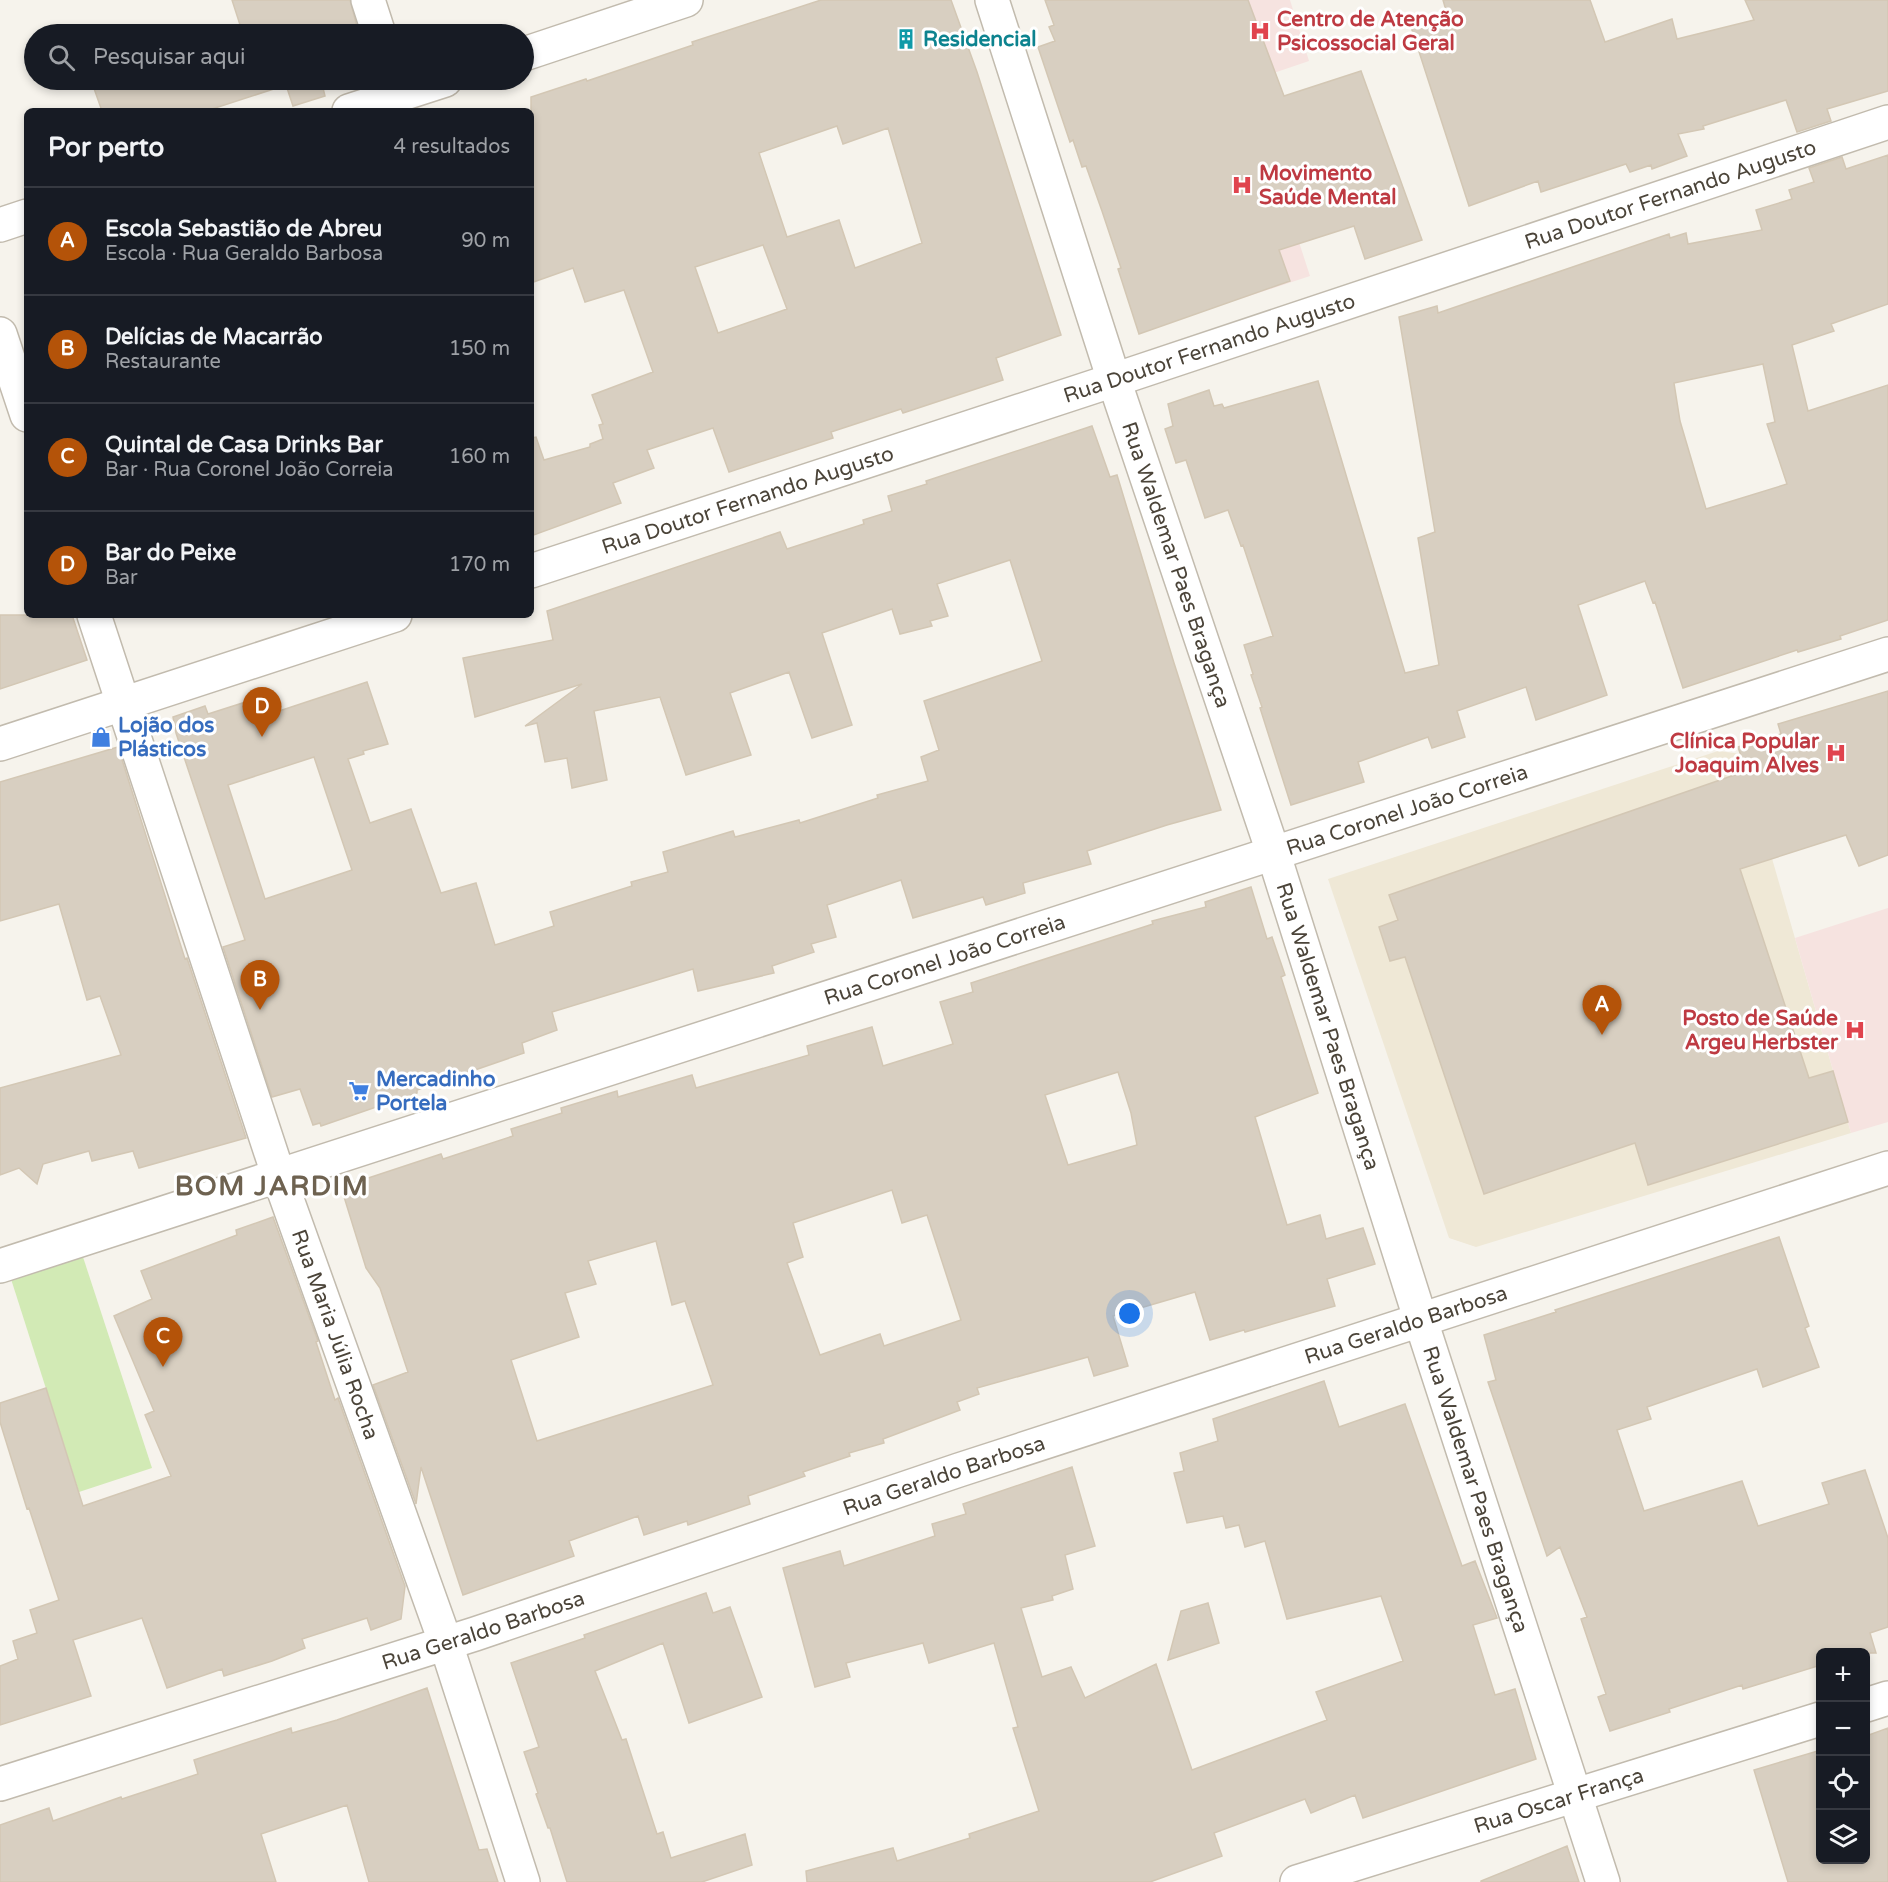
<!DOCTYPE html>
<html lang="pt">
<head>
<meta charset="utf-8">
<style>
  body { margin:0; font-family:"Varela Round",sans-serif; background:#242831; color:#f1f3f6 }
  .controls { position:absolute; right:18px; bottom:18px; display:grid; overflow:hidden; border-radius:9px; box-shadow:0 3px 9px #0003 }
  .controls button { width:54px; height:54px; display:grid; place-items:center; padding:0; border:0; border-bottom:2px solid #363941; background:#171b24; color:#f1f3f6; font:30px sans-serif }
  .you { position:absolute; left:1130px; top:1314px; width:21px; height:21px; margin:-15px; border:4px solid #fff; border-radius:50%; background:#1a73e8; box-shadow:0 0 0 9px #1a73e833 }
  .badge { display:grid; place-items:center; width:39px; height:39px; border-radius:50%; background:#b45309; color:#fff; font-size:20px; font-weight:700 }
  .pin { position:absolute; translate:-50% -50px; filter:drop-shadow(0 2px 3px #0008) }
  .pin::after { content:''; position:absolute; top:32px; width:21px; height:18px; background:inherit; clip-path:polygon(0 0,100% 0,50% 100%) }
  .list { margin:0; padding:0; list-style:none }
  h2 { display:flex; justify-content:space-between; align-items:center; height:78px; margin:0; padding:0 24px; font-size:26px }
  h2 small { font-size:20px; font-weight:400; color:#9ea1a6 }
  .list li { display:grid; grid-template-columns:39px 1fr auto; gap:18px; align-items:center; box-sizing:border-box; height:108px; padding:0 24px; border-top:2px solid #363941 }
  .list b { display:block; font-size:22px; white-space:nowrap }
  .list p { margin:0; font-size:20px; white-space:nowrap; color:#9ea1a6 }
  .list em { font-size:20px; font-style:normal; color:#9ea1a6 }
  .icon { flex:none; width:33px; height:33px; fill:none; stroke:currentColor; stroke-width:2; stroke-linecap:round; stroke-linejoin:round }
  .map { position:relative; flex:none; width:1888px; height:1882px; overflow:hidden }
  .search { position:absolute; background:#171b24; box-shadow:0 3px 9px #0003; left:24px; top:24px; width:510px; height:66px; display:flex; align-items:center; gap:15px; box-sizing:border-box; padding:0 21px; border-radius:33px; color:#9ea1a6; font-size:22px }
  .panel { position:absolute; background:#171b24; box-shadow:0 3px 9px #0003; left:24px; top:108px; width:510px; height:510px; border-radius:9px }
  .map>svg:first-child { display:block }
  .education { fill:#efe8d6 }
  .medical { fill:#f6e3e0 }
  .green { fill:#d2eab5 }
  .building { fill:#d8cfc1; stroke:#d3c7b4; stroke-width:1.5; fill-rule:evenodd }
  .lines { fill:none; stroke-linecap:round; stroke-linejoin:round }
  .minor-casing { stroke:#c2bbae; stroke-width:36 }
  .minor { stroke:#fff; stroke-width:33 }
  .labels { text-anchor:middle; stroke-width:6; stroke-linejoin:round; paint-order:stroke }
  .health-label { font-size:21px; font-weight:bold; fill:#be3a42; stroke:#fff; text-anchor:start }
  .culture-label { font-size:21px; font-weight:bold; fill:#0d838f; stroke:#fff; text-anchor:start }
  .street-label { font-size:21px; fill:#4b4439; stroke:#fff }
  .shop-label { font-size:21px; font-weight:bold; fill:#366cbe; stroke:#fff; text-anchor:start }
  .district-label { font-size:27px; font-weight:bold; letter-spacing:1.5px; fill:#6e6250; stroke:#fff }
</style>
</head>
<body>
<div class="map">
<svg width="1888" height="1882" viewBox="0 0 1888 1882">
  <rect width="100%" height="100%" fill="#f6f3ec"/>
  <path class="education" d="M 1718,751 L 1742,754 L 1851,1133 L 1476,1247 L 1449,1238 L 1328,879 Z"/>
  <path class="medical" d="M 1211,0 L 1290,0 L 1309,61 L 1247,82 L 1310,276 L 1243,298 L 1208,198 Z
    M 1888,908 L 1888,1122 L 1851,1133 L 1795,938 Z"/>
  <path class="green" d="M 83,1257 L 152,1468 L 79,1492 L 11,1279 Z"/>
  <path class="building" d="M 232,0 L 350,0 L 359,34 L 243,34 Z
    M 821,0 L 951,0 L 977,72 L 1061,335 L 996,358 L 1003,380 L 903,413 L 901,409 L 831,432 L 833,438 L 729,472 L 713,428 L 647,450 L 654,468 L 613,483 L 621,503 L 531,536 L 531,438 L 536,437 L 544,460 L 590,447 L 590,444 L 603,439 L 599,425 L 603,424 L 592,395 L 653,372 L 624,290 L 585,302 L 573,268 L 531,283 L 531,97 L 586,79 L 587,81 L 693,45 L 692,42 ZM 837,126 L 843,144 L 888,128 L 922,243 L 855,268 L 839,220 L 787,237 L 759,153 ZM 763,245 L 787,309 L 718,333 L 695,267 Z
    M 1045,0 L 1248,0 L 1284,96 L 1361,71 L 1422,240 L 1365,259 L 1354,226 L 1279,250 L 1290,281 L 1139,334 L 1118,269 L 1121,268 L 1102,211 L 1086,166 L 1082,167 L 1073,140 L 1070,142 L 1038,47 L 1055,41 L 1049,27 L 1054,25 Z
    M 1443,0 L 1590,0 L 1605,42 L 1672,19 L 1677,39 L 1754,20 L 1745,0 L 1888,0 L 1888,91 L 1827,109 L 1831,121 L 1797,132 L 1786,100 L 1703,126 L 1704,129 L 1678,134 L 1687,156 L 1652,169 L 1651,165 L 1630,172 L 1626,164 L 1541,192 L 1538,181 L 1469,206 L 1411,27 L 1447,14 Z
    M 91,80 L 321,80 L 325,96 L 293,106 L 286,85 L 206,111 L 102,111 Z
    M 1888,155 L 1888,304 L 1831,324 L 1834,331 L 1792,345 L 1808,411 L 1888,385 L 1888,620 L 1840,636 L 1841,639 L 1798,652 L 1797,650 L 1683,688 L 1655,602 L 1653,603 L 1645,581 L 1578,605 L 1607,695 L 1536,720 L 1526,687 L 1457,711 L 1465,737 L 1432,748 L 1428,737 L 1358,762 L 1364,782 L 1291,805 L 1260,708 L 1262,707 L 1251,675 L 1253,674 L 1244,645 L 1273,636 L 1243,545 L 1241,546 L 1228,510 L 1205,518 L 1186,460 L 1176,463 L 1165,429 L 1173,426 L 1168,404 L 1209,390 L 1214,406 L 1222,404 L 1224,408 L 1318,381 L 1405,673 L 1439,665 L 1418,538 L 1435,532 L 1399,317 L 1437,306 L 1438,313 L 1669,234 L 1670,238 L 1686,233 L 1688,244 L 1762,230 L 1756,210 L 1792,199 L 1789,190 L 1814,182 L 1809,168 L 1842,157 L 1846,169 ZM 1763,364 L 1775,422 L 1767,424 L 1787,484 L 1706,509 L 1680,421 L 1674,383 Z
    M 1092,426 L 1110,477 L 1117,475 L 1174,663 L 1221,810 L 1167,825 L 1087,851 L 1091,864 L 1023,883 L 1025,893 L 986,905 L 983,897 L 913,918 L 901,880 L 827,905 L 836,937 L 811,944 L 814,952 L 772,966 L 774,973 L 698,991 L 693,969 L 552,1012 L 557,1030 L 522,1043 L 524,1053 L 417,1090 L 417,1093 L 321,1126 L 320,1123 L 313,1125 L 300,1089 L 272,1097 L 223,947 L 245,940 L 176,733 L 173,717 L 205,706 L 208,714 L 255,699 L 261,717 L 367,682 L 388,744 L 363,751 L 364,754 L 348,759 L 370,823 L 411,809 L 441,893 L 476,883 L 495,945 L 554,926 L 550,912 L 632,886 L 631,882 L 668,872 L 663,852 L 733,831 L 735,837 L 799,820 L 800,823 L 878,798 L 877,795 L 928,781 L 921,757 L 939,750 L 924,701 L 1042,661 L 1010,560 L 937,584 L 948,616 L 930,621 L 932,626 L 900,634 L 892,609 L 822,633 L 852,725 L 812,738 L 789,672 L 730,693 L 751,755 L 686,775 L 660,697 L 594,711 L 607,780 L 572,788 L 567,758 L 545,762 L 537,723 L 525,726 L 582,684 L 475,717 L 463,658 L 553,640 L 547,611 L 780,532 L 787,549 L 864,524 L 863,520 L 892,511 L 888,496 L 927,484 L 926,481 ZM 314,757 L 352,870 L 265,899 L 228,785 Z
    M 0,615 L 72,615 L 87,660 L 0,689 Z
    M 1888,691 L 1888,855 L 1859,866 L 1846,835 L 1740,869 L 1809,1078 L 1833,1071 L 1848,1122 L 1648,1185 L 1635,1143 L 1484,1194 L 1405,957 L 1390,961 L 1379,927 L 1398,920 L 1389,895 L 1746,771 L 1738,747 L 1781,734 L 1778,724 Z
    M 118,747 L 185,959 L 187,958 L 246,1138 L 139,1168 L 133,1151 L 92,1161 L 89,1151 L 43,1164 L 37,1184 L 19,1168 L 0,1175 L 0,1088 L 121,1055 L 100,996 L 87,1000 L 59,904 L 0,921 L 0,782 Z
    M 1251,887 L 1267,939 L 1272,937 L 1285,975 L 1281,977 L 1318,1093 L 1255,1117 L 1287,1225 L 1320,1215 L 1326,1239 L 1363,1228 L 1375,1264 L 1327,1279 L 1335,1306 L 1245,1332 L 1244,1330 L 1210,1340 L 1195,1292 L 1113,1316 L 1128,1366 L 1094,1376 L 1088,1357 L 977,1388 L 979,1394 L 957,1402 L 960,1410 L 883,1439 L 884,1443 L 849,1453 L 850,1456 L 803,1472 L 805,1476 L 748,1496 L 750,1504 L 688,1525 L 687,1521 L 644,1535 L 638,1516 L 569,1541 L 574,1556 L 463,1595 L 421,1467 L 416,1504 L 373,1385 L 408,1372 L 380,1288 L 366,1268 L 341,1187 L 441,1154 L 443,1159 L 513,1136 L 511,1129 L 562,1113 L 561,1108 L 617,1091 L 618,1097 L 692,1075 L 696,1088 L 809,1055 L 807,1046 L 872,1027 L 883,1066 L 953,1044 L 940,1002 L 973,992 L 971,983 L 1153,924 L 1152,921 L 1206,907 L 1205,902 ZM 1118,1072 L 1131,1113 L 1137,1145 L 1068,1165 L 1045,1095 ZM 892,1190 L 902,1223 L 927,1215 L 961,1320 L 884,1346 L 880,1334 L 820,1355 L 787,1263 L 803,1257 L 793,1223 ZM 656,1241 L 672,1305 L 685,1301 L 713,1385 L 537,1441 L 511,1360 L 579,1337 L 565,1293 L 596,1284 L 588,1261 Z
    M 273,1217 L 318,1341 L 316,1342 L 335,1400 L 338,1398 L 405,1586 L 401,1619 L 371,1630 L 367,1618 L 302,1639 L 305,1648 L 272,1661 L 224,1676 L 222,1669 L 167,1688 L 142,1618 L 73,1640 L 91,1696 L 0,1725 L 0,1666 L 18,1659 L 13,1641 L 37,1633 L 30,1610 L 59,1600 L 29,1508 L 27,1509 L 0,1422 L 0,1403 L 46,1388 L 83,1506 L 171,1476 L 145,1415 L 154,1411 L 114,1316 L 152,1299 L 141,1271 L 237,1235 L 236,1230 Z
    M 1779,1237 L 1809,1326 L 1805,1328 L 1819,1367 L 1763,1387 L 1757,1369 L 1647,1407 L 1651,1419 L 1617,1430 L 1644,1511 L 1742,1481 L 1758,1526 L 1829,1504 L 1822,1483 L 1865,1470 L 1888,1538 L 1888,1627 L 1870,1633 L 1876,1653 L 1821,1653 L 1821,1665 L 1743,1689 L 1742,1685 L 1669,1709 L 1670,1712 L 1610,1731 L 1598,1697 L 1606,1694 L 1581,1619 L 1587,1617 L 1560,1547 L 1547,1556 L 1488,1382 L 1496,1380 L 1484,1335 L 1556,1312 L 1555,1310 Z
    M 1324,1381 L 1339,1427 L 1405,1404 L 1462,1566 L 1475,1561 L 1497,1618 L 1473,1625 L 1495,1695 L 1515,1689 L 1536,1759 L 1363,1818 L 1355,1795 L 1311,1813 L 1305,1799 L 1214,1833 L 1222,1856 L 1150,1882 L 807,1882 L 806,1871 L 893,1848 L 897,1861 L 970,1838 L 969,1834 L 1039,1811 L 1013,1728 L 1018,1727 L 994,1643 L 929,1663 L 923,1643 L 846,1663 L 850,1677 L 815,1687 L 783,1568 L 840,1551 L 844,1566 L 935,1536 L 932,1524 L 966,1514 L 963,1504 L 1072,1467 L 1095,1546 L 1065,1555 L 1073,1589 L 1052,1596 L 1053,1600 L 1021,1608 L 1042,1677 L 1071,1667 L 1085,1698 L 1156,1664 L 1192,1770 L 1327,1720 L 1316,1692 L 1403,1661 L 1381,1596 L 1287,1619 L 1265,1541 L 1245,1547 L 1239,1525 L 1226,1528 L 1223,1516 L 1187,1523 L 1174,1473 L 1184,1471 L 1180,1453 L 1218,1441 L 1213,1419 Z
    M 706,1593 L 713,1613 L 730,1607 L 762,1697 L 689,1723 L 663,1643 L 595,1671 L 622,1740 L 626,1739 L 657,1834 L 663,1832 L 671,1858 L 745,1834 L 752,1865 L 702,1882 L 567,1882 L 550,1828 L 548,1828 L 536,1794 L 538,1793 L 524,1752 L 539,1747 L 511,1663 L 585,1638 L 584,1635 Z
    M 1208,1603 L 1219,1643 L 1168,1660 L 1181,1611 Z
    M 427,1688 L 479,1850 L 487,1849 L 498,1882 L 369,1882 L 347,1805 L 261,1834 L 276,1882 L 0,1882 L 0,1825 L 49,1808 L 53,1821 L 121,1797 L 122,1799 L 198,1774 L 194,1760 L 291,1728 L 292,1733 L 337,1720 Z
    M 1888,1728 L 1888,1882 L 1788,1882 L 1754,1770 L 1821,1750 L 1821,1860 L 1866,1860 L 1866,1736 Z
    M 1567,1846 L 1579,1882 L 1481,1882 L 1481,1881 Z"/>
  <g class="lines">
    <g class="minor-casing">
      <g id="minor">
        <path d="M 368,0 L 379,34"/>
        <path id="s1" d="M 992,0 L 1114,380 L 1273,852 L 1421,1321 L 1603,1882"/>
        <path d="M 524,54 L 686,0"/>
        <path d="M 349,111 L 445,80"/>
        <path d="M 0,225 L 27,216"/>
        <path d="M 0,334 L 27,415"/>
        <path id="s2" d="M 531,571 L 1114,380 L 1888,122"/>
        <path id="s3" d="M 94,615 L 279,1177 L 446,1644 L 523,1882"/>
        <path d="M 0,744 L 395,615"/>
        <path id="s4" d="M 0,1266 L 1888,654"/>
        <path d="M 1866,1705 L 1888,1698"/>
        <path id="s5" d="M 0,1784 L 475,1634 L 959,1470 L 1888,1168"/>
        <path id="s6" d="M 1297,1882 L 1820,1719"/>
      </g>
    </g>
    <use href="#minor" class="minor"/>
  </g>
  <defs>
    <g id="hospital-bare" transform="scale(1.62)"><path d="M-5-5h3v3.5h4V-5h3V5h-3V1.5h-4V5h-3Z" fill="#e0444e" stroke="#fff" stroke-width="2.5" paint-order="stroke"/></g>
    <g id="building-bare" transform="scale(1.62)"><path d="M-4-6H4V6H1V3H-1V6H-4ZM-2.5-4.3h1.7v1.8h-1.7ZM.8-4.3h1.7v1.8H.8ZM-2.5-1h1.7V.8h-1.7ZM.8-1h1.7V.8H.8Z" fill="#0f9aa8" stroke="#fff" stroke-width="2.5" paint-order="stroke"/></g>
    <g id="shop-bare" transform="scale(1.62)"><path d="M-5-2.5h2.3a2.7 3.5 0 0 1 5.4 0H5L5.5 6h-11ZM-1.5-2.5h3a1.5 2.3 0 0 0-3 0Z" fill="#3f7fe0" stroke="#fff" stroke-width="2.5" paint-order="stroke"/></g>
    <g id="supermarket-bare" transform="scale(1.62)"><path d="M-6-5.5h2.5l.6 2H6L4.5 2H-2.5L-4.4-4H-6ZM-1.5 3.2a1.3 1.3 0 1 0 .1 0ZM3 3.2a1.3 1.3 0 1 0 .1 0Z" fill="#3f7fe0" stroke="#fff" stroke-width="2.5" paint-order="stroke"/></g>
  </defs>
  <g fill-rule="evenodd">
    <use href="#hospital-bare" x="1260" y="31"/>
    <use href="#building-bare" x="906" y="39"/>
    <use href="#hospital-bare" x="1242" y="185"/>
    <use href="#shop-bare" x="101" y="737"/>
    <use href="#hospital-bare" x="1836" y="753"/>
    <use href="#hospital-bare" x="1855" y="1030"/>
    <use href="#supermarket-bare" x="359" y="1091"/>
  </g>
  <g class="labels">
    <g class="health-label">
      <text x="1277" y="26">Centro de Atenção<tspan x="1277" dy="24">Psicossocial Geral</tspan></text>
      <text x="1259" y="180">Movimento<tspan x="1259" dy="24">Saúde Mental</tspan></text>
      <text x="1819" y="748" text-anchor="end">Clínica Popular<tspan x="1819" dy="24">Joaquim Alves</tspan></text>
      <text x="1838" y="1025" text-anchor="end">Posto de Saúde<tspan x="1838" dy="24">Argeu Herbster</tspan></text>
    </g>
    <g class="culture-label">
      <text x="923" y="46">Residencial</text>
    </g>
    <g class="street-label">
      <text dy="7" stroke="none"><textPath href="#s2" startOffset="1200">Rua Doutor Fernando Augusto</textPath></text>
      <text dy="7" stroke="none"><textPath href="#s2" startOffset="714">Rua Doutor Fernando Augusto</textPath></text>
      <text dy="7" stroke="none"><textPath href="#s2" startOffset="228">Rua Doutor Fernando Augusto</textPath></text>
      <text dy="7" stroke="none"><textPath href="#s1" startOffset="594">Rua Waldemar Paes Bragança</textPath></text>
      <text dy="7" stroke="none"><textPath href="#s4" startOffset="1479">Rua Coronel João Correia</textPath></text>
      <text dy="7" stroke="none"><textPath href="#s4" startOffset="993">Rua Coronel João Correia</textPath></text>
      <text dy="7" stroke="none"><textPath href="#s1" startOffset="1080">Rua Waldemar Paes Bragança</textPath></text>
      <text dy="7" stroke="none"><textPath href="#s5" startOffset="1479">Rua Geraldo Barbosa</textPath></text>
      <text dy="7" stroke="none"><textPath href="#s3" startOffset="759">Rua Maria Júlia Rocha</textPath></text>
      <text dy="7" stroke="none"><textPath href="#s5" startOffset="993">Rua Geraldo Barbosa</textPath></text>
      <text dy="7" stroke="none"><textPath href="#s1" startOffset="1566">Rua Waldemar Paes Bragança</textPath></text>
      <text dy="7" stroke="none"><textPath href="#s5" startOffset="507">Rua Geraldo Barbosa</textPath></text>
      <text dy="7" stroke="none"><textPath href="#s6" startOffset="274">Rua Oscar França</textPath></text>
    </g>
    <g class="shop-label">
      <text x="118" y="732">Lojão dos<tspan x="118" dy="24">Plásticos</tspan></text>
      <text x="376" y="1086">Mercadinho<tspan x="376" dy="24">Portela</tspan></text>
    </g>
    <g class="district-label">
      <text x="272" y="1195">BOM JARDIM</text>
    </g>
  </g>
</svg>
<div class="controls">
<button>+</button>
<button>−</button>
<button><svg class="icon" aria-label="locate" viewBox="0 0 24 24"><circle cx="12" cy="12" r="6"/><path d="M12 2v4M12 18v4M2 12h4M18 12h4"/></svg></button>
<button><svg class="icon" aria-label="layers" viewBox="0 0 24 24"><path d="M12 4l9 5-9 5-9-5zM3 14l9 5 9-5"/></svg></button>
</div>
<div class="you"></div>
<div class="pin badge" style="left:1602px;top:1035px">A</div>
<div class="pin badge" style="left:260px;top:1010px">B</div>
<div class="pin badge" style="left:163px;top:1367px">C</div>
<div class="pin badge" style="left:262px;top:737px">D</div>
<div class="search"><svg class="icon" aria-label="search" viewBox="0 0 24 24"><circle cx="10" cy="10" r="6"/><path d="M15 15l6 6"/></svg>Pesquisar aqui</div>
<section class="panel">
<h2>Por perto<small>4 resultados</small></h2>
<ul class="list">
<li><span class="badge">A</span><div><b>Escola Sebastião de Abreu</b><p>Escola · Rua Geraldo Barbosa</p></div><em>90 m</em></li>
<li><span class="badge">B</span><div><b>Delícias de Macarrão</b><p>Restaurante</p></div><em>150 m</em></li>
<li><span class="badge">C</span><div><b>Quintal de Casa Drinks Bar</b><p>Bar · Rua Coronel João Correia</p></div><em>160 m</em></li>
<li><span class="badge">D</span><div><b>Bar do Peixe</b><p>Bar</p></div><em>170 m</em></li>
</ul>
</section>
</div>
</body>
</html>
